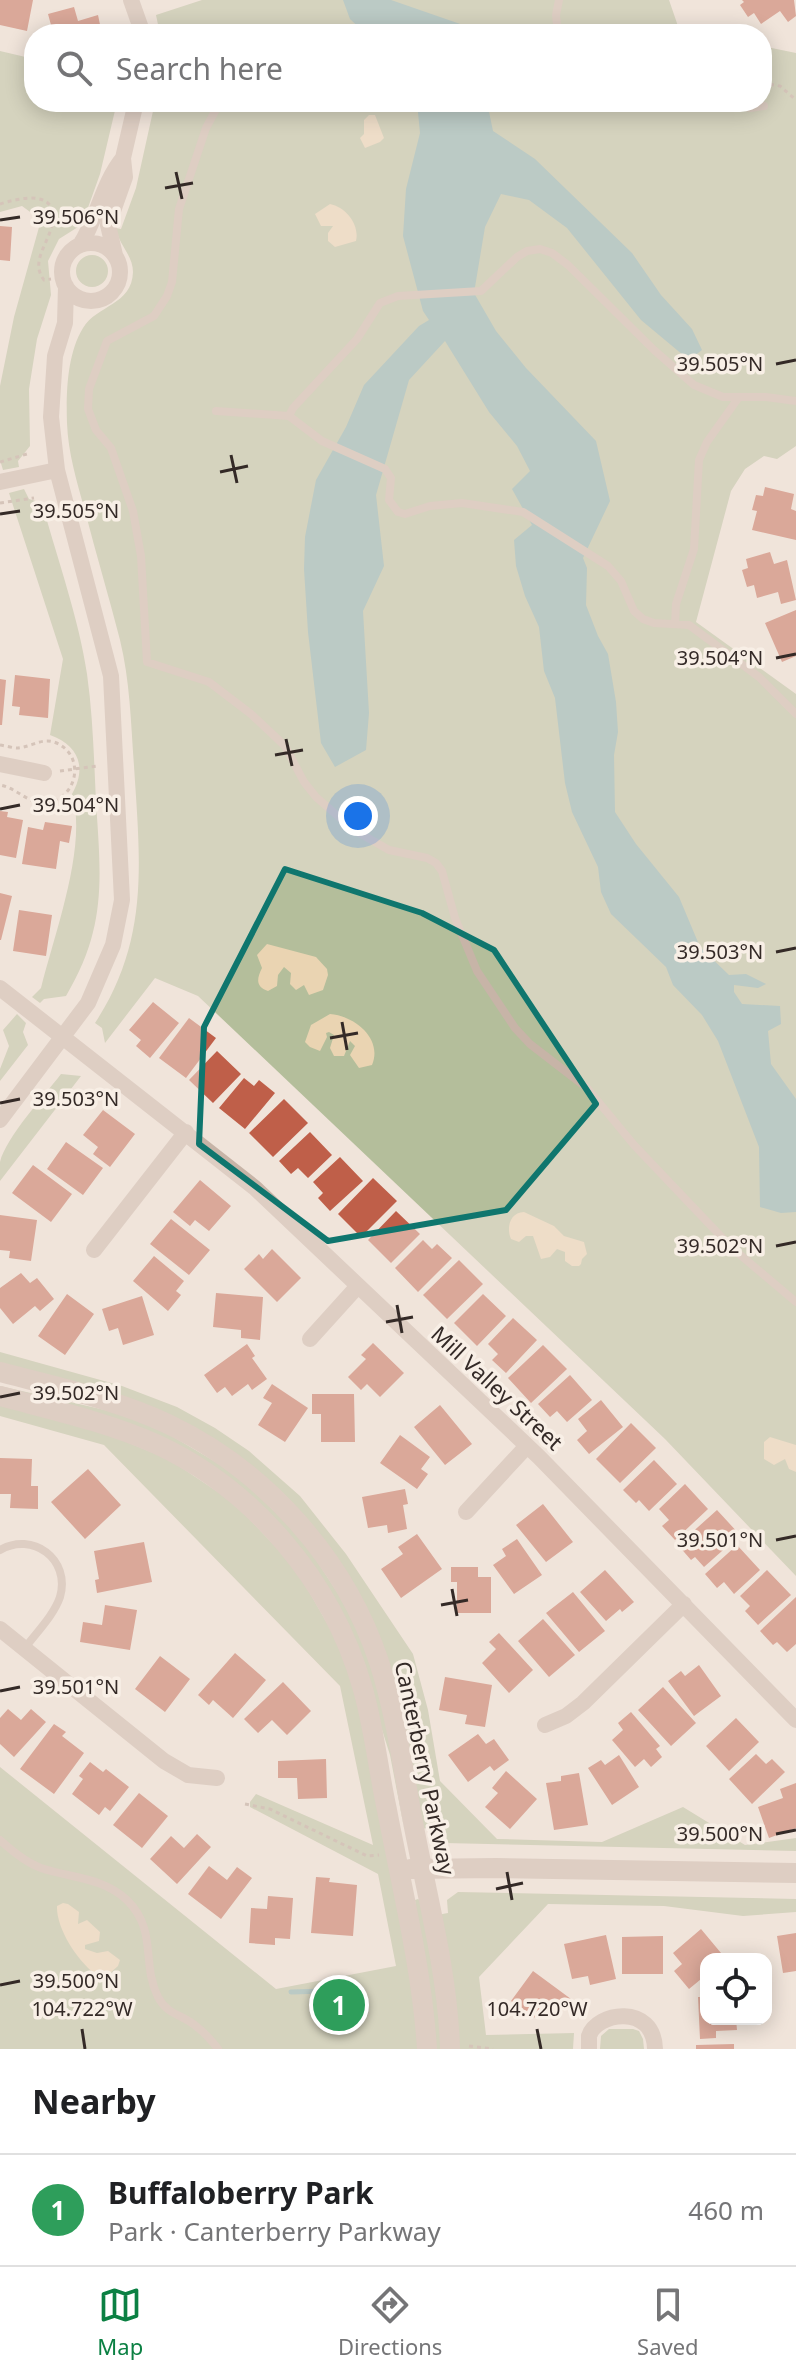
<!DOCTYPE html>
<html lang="en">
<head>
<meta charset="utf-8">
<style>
  body { margin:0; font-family:"Noto Sans",sans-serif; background:#f2f2f2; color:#202124 }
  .controls { position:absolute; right:24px; bottom:24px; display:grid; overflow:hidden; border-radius:16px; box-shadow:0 4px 20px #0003 }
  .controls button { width:72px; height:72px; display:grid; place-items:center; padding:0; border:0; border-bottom:2px solid #e0e0e0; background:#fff; color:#202124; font:40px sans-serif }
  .you { position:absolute; left:358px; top:816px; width:28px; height:28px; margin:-20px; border:6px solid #fff; border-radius:50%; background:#1a73e8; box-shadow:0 0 0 12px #1a73e833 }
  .badge { display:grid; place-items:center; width:52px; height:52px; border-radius:50%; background:#0b8043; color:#fff; font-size:26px; font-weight:700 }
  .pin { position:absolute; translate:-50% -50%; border:4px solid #fff; box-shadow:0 2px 8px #0006 }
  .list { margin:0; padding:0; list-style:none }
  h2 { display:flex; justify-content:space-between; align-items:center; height:104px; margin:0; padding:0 32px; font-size:34px }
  h2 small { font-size:26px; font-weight:400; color:#757577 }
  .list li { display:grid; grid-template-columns:52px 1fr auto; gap:24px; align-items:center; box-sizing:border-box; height:112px; padding:0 32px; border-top:2px solid #e0e0e0 }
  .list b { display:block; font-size:30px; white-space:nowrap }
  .list p { margin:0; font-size:26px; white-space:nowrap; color:#757577 }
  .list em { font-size:26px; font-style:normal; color:#757577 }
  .icon { flex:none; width:44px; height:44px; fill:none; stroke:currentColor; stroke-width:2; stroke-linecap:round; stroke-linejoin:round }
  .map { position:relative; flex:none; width:796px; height:2049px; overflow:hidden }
  .search { position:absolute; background:#fff; box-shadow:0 4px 20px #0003; left:24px; right:24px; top:24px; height:88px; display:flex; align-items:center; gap:20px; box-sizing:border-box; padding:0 28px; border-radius:32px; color:#757577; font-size:30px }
  .sheet { height:216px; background:#fff }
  nav { display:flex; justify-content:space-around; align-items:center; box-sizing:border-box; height:112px; border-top:2px solid #e0e0e0; background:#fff; font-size:22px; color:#757577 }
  nav a { display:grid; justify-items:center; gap:4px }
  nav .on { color:#0b8043 }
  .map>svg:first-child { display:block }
  .green { fill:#b4be9b }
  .sand { fill:#ead4b2 }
  .water { fill:#7aabab }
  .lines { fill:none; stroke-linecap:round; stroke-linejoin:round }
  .stream { stroke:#7aabab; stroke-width:5 }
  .building { fill:#bf5f49 }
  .path { stroke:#b39e91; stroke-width:3; stroke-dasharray:4 4; stroke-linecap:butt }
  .service { stroke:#c7b4a7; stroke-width:8 }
  .minor { stroke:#c7b4a7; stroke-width:16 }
  .tertiary { stroke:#c7b4a7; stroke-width:20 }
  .marked { fill:none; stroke:#0f766e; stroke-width:6; stroke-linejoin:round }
  .ticks { fill:none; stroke:#342a27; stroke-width:3 }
  .labels { text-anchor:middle; stroke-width:7; stroke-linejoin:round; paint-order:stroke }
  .street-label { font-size:22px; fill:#342a27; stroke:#f8efe6 }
  .ticks-label { font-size:20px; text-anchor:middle; fill:#342a27; stroke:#f8efe6; stroke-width:7; stroke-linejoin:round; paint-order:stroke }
</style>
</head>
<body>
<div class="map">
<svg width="796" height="2049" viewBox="0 0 796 2049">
  <rect width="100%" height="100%" fill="#f0e4da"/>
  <path class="green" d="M 202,0 L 669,0 L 679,29 L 703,34 L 160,34 L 156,15 Z
    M 762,46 L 796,53 L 796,446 L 777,459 L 764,456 L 745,469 L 731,491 L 696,622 L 796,694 L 796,1576 L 665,1439 L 198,996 L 155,978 L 105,1043 L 102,1028 L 95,1023 C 150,939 140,861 134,766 C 131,724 130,681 120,640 C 109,597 96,554 85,511 C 77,482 68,453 67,423 C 66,393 67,354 83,328 C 97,305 132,305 133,272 C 133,255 118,244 116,228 L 121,229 L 136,188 L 155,102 L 762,102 Z
    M 0,51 L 34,59 L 34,102 L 117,102 L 100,174 L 85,216 L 78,227 L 59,239 L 48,261 L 51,295 L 37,339 L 29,389 L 30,446 L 18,461 L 19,467 L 3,470 L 0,460 L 0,386 L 14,317 L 41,220 L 22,206 L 0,212 Z
    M76 271a16 16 0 1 1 32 0a16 16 0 1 1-32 0Z
    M 24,489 L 29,499 L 42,503 C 57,558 79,619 87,674 C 93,716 94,760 96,802 C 101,878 107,927 66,996 L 44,999 L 40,1003 L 32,997 L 41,988 C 54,935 88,845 72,794 C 87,768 79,745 50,735 L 63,659 L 9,493 Z
    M 17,1014 L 26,1023 L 23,1032 L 28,1045 L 0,1081 L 0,1069 L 9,1046 L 3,1030 Z
    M 61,1074 L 81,1076 L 0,1181 C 0,1175 0,1167 0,1162 C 6,1137 45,1095 61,1074 Z
    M 0,1352 L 122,1386 L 177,1407 L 215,1428 L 249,1451 L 300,1496 L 346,1554 L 413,1654 L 428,1710 L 440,1781 L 497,1839 L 602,1842 L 683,1807 L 745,1845 L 796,1838 L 796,1851 L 444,1843 L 432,1827 L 422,1829 L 378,1641 L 247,1464 L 0,1364 Z
    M 0,1386 L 114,1412 L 155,1426 L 236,1474 L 302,1538 L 352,1615 L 381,1692 L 405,1833 L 390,1755 L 358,1654 L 225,1479 L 0,1391 Z
    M 0,1403 L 103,1432 L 170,1460 L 233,1502 L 295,1567 L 339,1644 L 360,1708 L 413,1988 L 419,2049 L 0,2049 L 0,1767 L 276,1989 L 396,1966 L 378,1874 L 250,1807 L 250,1802 L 256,1794 L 373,1845 L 340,1686 L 104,1445 L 0,1416 Z
    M 458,1892 L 796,1899 L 796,1912 L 743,1916 L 664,1906 L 548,1904 L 479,1977 L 486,2035 L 574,2033 L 573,2049 L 456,2049 L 437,1915 L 448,1913 L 447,1900 Z
    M 418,1899 L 421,1901 L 439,2001 L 443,2049 L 433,2049 L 415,1900 Z
    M 609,2029 L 633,2029 L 639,2031 L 643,2039 L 644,2049 L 600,2049 L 601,2036 Z"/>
  <path class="sand" d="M 369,115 L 375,115 L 384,138 L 380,142 L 365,148 L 360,138 L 364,134 L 364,120 Z
    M 330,204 C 346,207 360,225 356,241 L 335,247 L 328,241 L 328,233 L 333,226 L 321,226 L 315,214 Z
    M 267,944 L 316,957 L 327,969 L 328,975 L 323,990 L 309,995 L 304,985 L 296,990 L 290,984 L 291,973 L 284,967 L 278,975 L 277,986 L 268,991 C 255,987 257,978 262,968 L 257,955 Z
    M 330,1014 C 355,1016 383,1039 372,1065 L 359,1068 L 350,1055 L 355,1046 L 350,1041 L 344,1056 L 334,1056 L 330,1048 L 334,1035 L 329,1032 L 326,1033 L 327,1037 L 320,1051 L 310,1047 L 305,1042 L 311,1025 Z
    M 524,1212 L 554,1226 L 564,1236 L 584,1242 L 587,1254 L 582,1259 L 581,1264 L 579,1266 L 572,1266 L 565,1261 L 565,1252 L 557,1249 L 550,1257 L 541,1259 L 533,1236 L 526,1236 L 519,1242 L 511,1239 C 506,1228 510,1212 524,1212 Z
    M 770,1437 L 796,1445 L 796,1472 L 789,1469 L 785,1459 L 774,1465 L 764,1459 L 764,1442 Z
    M 63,1903 L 68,1904 L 79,1912 L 78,1924 L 87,1920 L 100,1932 L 99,1941 L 85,1945 L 85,1949 L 97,1953 L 108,1951 L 120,1960 L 118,1966 L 109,1974 L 94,1973 C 77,1960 56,1928 57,1906 Z"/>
  <path class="water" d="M 343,0 L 391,0 L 466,26 L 469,34 L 366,34 L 350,19 Z
    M 417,102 L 487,102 L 493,131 L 535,159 L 632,253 L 661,295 L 692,329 L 702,350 L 689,360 L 641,320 L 567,228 L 529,200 L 501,194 L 485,227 L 474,293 L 496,331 L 526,368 L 596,441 L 610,501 L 583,558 L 587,568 L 586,605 L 598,636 L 608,654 L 616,702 L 618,732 L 614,755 L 615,812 L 636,844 L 679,897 L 700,947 L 729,975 L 746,974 L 766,984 L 758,988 L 734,985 L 734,992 L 742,1004 L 780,1006 L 781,1024 L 768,1031 L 771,1064 L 796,1099 L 796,1212 L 781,1213 L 760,1207 L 759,1147 L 718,1041 L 702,1015 L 673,985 L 666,967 L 611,914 L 601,892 L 598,867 L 572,812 L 565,783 L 555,698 L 544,671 L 539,627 L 525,596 L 516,566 L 514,540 L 532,525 L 512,489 L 530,471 L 517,446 L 489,412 L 445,341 L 409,380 L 376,495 L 384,566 L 363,611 L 369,713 L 366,750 L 335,767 L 321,743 L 308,632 L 304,569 L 305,537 L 316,480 L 346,427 L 364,385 L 419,326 L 429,320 L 423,311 L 403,236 L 406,189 L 420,133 Z"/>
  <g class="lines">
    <path class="stream" d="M 291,1992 L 360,1990 L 365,1996"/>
  </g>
  <path class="building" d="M 0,0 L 33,0 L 27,31 L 0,25 Z
    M 742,0 L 794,0 L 796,16 L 788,22 L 780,11 L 761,24 L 754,13 L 748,17 L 740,5 L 744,2 Z
    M 74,7 L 78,21 L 98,15 L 102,34 L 46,34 L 44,27 L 51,25 L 48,14 Z
    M 0,226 L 12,227 L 10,261 L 0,260 Z
    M 765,487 L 794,494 L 791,509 L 796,511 L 796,540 L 752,530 L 757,511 L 752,510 L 756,495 L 763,496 Z
    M 770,552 L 774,564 L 787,560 L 796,600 L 781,604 L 778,592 L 757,598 L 754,585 L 747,587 L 742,570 L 748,568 L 746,559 Z
    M 796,610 L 796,656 L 782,662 L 765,623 Z
    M 15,675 L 50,679 L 48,718 L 19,715 L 20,707 L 12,706 Z
    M 0,679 L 6,680 L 2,725 L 0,725 Z
    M 0,811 L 8,812 L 7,817 L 23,820 L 16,858 L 0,855 Z
    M 45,822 L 72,826 L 69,843 L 60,841 L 56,869 L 22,864 L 28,827 L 43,830 Z
    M 0,893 L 12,896 L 1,940 L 0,940 Z
    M 19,910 L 52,915 L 46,956 L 13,951 Z
    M 153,1002 L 179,1023 L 150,1058 L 136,1046 L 141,1040 L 129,1030 Z
    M 189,1018 L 216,1038 L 186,1078 L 159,1058 Z
    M 217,1051 L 241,1074 L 213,1103 L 189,1080 Z
    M 244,1078 L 254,1086 L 259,1080 L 275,1093 L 245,1129 L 219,1108 Z
    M 284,1099 L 308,1123 L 273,1157 L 249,1133 Z
    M 103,1110 L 135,1134 L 110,1167 L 93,1154 L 98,1147 L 83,1135 Z
    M 310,1132 L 332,1155 L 308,1178 L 298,1168 L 291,1174 L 279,1161 Z
    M 66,1142 L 103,1168 L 83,1195 L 47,1169 Z
    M 340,1157 L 363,1181 L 330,1211 L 318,1198 L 323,1193 L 313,1182 Z
    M 33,1165 L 72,1194 L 51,1222 L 12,1193 Z
    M 373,1178 L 397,1201 L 361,1237 L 338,1214 Z
    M 200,1180 L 231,1206 L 209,1231 L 195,1220 L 190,1226 L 173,1212 Z
    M 396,1211 L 420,1234 L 391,1263 L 368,1240 Z
    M 0,1215 L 37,1220 L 31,1261 L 9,1258 L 10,1251 L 0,1250 Z
    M 171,1219 L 210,1250 L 189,1275 L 150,1244 Z
    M 423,1240 L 432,1249 L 437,1244 L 452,1258 L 418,1292 L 395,1268 Z
    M 272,1249 L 301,1278 L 277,1302 L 244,1269 L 259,1254 L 263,1259 Z
    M 154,1256 L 184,1281 L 176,1291 L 181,1295 L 168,1311 L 133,1281 Z
    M 459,1260 L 483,1284 L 447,1319 L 423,1295 Z
    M 21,1273 L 30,1283 L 37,1278 L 54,1299 L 40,1311 L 35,1306 L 13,1324 L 0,1308 L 0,1288 Z
    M 216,1293 L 263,1297 L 260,1340 L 241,1338 L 241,1330 L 213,1327 Z
    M 67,1294 L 94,1314 L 65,1355 L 38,1336 Z
    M 483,1294 L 506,1316 L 477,1346 L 454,1323 Z
    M 142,1296 L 154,1335 L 123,1345 L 118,1328 L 109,1331 L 102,1309 Z
    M 513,1318 L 537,1340 L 506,1373 L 492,1360 L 498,1354 L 488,1344 Z
    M 373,1343 L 404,1373 L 380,1397 L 367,1384 L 361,1390 L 348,1377 L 366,1359 L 361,1355 Z
    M 247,1344 L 255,1356 L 252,1358 L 267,1379 L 252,1390 L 248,1384 L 232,1396 L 225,1387 L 217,1393 L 204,1375 Z
    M 543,1345 L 567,1369 L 531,1403 L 508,1378 Z
    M 570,1375 L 592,1400 L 567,1422 L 557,1411 L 550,1417 L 538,1404 Z
    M 272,1384 L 308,1408 L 285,1442 L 258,1425 L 272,1403 L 263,1398 Z
    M 312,1394 L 354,1394 L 355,1442 L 321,1442 L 321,1414 L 312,1414 Z
    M 601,1400 L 623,1427 L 589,1454 L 577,1440 L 587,1431 L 578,1419 Z
    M 440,1405 L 472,1444 L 445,1465 L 414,1427 Z
    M 631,1423 L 656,1448 L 620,1483 L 596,1459 Z
    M 400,1435 L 430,1457 L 421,1469 L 428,1474 L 417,1489 L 380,1463 Z
    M 0,1458 L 32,1459 L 31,1486 L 38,1486 L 38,1509 L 10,1508 L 11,1494 L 0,1494 Z
    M 654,1460 L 677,1484 L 649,1511 L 639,1500 L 636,1503 L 623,1490 Z
    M 88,1469 L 121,1505 L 85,1539 L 51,1502 Z
    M 685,1484 L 708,1509 L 675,1540 L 662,1526 L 669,1520 L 659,1509 Z
    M 405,1489 L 408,1504 L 403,1505 L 407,1529 L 388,1533 L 387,1525 L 368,1528 L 362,1497 Z
    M 543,1504 L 573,1542 L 546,1562 L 516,1525 Z
    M 717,1510 L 740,1535 L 704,1567 L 695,1557 L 691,1560 L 678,1545 Z
    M 417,1534 L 442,1569 L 401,1598 L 381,1569 L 403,1554 L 398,1547 Z
    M 517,1539 L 542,1575 L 514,1594 L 493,1565 L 506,1556 L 502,1549 Z
    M 144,1542 L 152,1582 L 97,1593 L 95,1580 L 99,1579 L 94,1551 Z
    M 737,1545 L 760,1570 L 734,1594 L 724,1582 L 717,1588 L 705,1574 Z
    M 451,1567 L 478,1567 L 478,1577 L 491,1577 L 491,1613 L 457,1613 L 457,1582 L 451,1582 Z
    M 605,1570 L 634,1602 L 622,1612 L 620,1609 L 606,1621 L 580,1592 Z
    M 767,1570 L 791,1595 L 758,1625 L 745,1611 L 750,1606 L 740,1596 Z
    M 573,1592 L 605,1631 L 579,1652 L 546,1613 Z
    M 796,1597 L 796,1644 L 787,1652 L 777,1642 L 773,1645 L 760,1631 Z
    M 105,1605 L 137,1610 L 130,1650 L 80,1642 L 83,1622 L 102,1625 Z
    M 543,1619 L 575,1655 L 549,1677 L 518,1641 Z
    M 499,1633 L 533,1670 L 509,1693 L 482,1663 L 496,1649 L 489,1642 Z
    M 235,1653 L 266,1680 L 233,1718 L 213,1700 L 209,1705 L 198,1695 Z
    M 160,1656 L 190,1679 L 165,1712 L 135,1689 Z
    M 699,1665 L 721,1696 L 694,1716 L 668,1681 L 681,1671 L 685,1676 Z
    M 445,1677 L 492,1685 L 485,1727 L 465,1724 L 467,1715 L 439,1710 Z
    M 283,1682 L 311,1711 L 287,1735 L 272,1720 L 258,1733 L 244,1719 Z
    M 663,1687 L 696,1723 L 671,1746 L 638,1710 Z
    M 8,1709 L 21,1720 L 31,1709 L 46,1722 L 14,1757 L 0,1744 L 0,1718 Z
    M 631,1712 L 660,1746 L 656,1749 L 662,1757 L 651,1767 L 644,1759 L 635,1767 L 612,1740 L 623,1730 L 618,1723 Z
    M 736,1718 L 759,1742 L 729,1771 L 706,1746 Z
    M 54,1724 L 66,1732 L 62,1736 L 84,1753 L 54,1794 L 20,1769 Z
    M 478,1734 L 486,1744 L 494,1739 L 509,1760 L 494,1771 L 490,1766 L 468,1782 L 448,1755 Z
    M 756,1754 L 766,1764 L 772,1759 L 785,1772 L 752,1804 L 729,1779 Z
    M 619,1755 L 639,1787 L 612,1805 L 588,1768 L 601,1760 L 605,1765 Z
    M 326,1759 L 327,1798 L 298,1799 L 297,1778 L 278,1778 L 278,1761 Z
    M 90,1762 L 103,1772 L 106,1769 L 129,1787 L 110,1811 L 105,1807 L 99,1815 L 72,1794 L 83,1779 L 79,1776 Z
    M 506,1771 L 537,1799 L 510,1829 L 485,1807 L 498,1793 L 492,1788 Z
    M 579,1773 L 588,1825 L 554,1830 L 546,1783 L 561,1781 L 561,1776 Z
    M 796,1783 L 796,1828 L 769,1838 L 758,1807 L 783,1798 L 780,1789 Z
    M 139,1793 L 168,1816 L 142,1848 L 113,1825 Z
    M 197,1834 L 211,1847 L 177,1884 L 150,1859 L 171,1836 L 184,1848 Z
    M 209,1866 L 227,1880 L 237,1867 L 252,1878 L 221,1919 L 188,1894 Z
    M 316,1877 L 330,1878 L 329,1882 L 357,1885 L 353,1936 L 311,1933 Z
    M 268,1896 L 293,1898 L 290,1939 L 275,1938 L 275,1945 L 249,1943 L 251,1908 L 267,1909 Z
    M 701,1929 L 726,1959 L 706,1959 L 706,1975 L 689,1989 L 674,1971 L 682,1964 L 673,1953 Z
    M 796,1933 L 796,1971 L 783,1973 L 777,1936 Z
    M 606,1935 L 616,1979 L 590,1985 L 588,1976 L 572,1979 L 564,1944 Z
    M 663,1936 L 663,1974 L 622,1974 L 622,1937 Z
    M 533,1971 L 571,1999 L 557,2019 L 542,2007 L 534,2018 L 511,2001 Z
    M 698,1997 L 706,1997 L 706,2019 L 736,2019 L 737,2030 L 716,2031 L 716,2038 L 700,2039 Z
    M 734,2044 L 734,2049 L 696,2049 L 696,2045 Z"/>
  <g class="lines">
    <path class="path" d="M 762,83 L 780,86 L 796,100
      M 0,204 C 19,198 60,188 52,225 C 48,244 30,262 44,280 L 51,279
      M 0,462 L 27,454
      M 0,503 L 34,498
      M 0,745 C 6,746 13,748 18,748 C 31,747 41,738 54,742 C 87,754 78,800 45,803 C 28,804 17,788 0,785
      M 60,771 L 97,766
      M 245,1804 L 270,1809 L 367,1856 L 379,1855
      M 469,2046 L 493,2049"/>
    <path class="service" d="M 558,34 L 556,15 L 559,0
      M 220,102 L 206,128 L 179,209 L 172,282 L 167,296 L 154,316 L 107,341 L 89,389 L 88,409 L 96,430 L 111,448 L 133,511 L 141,556 L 147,662 L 209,682 L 251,714 L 285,746 L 304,782 L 316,797 L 354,830 L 389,850 L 427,858 L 436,863 L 442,871 L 455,918 L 477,971 L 515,1028 L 530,1044 L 587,1088 L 634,1145 L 732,1248 L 796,1302
      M 719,102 L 751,108 L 764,106
      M 216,411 L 289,416 L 322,441 L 385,469 L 391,478 L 389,500 L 398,512 L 405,514 L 430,506 L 462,503 L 523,512 L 608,566 L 621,581 L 634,611 L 643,619 L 654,623 L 689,625 L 759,677 L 796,714
      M 289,416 L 293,408 L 357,339 L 380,303 L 398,296 L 481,291 L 517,257 L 527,251 L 540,249 L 552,253 L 568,265 L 654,350 L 694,385 L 723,397 L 766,397 L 796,401
      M 675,624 L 676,604 L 694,549 L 699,460 L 707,442 L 739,397
      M 0,1550 C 32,1531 71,1559 60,1597 C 54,1615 36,1633 25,1648
      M 0,1840 C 12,1851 25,1862 41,1868 C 70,1878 103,1877 127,1900 C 158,1931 141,1963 158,1997 C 167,2015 184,2015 197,2027 C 205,2033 212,2041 218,2049"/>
    <path class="minor" d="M 131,0 L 143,34
      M62 272a29 29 0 1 1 58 0a29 29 0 1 1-58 0Z
      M 80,245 C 98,217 102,184 123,158
      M 115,255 L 108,225 L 125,177 L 123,158 L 136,102
      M 0,482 L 57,470
      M 0,764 L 44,773
      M 0,988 L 255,1188 L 539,1457 L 796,1720
      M 0,1120 L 88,1003 L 113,945 L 122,900 L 111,676 L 57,470 L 51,417 L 55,356 L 65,323 L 66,286
      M 94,1250 L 186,1132
      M 310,1339 L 357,1287
      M 466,1512 L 527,1446
      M 0,1629 L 164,1761 L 188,1775 L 217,1778
      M 545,1725 L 566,1716 L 583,1703 L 684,1604
      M 589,2049 C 589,2048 589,2037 589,2036 C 596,2012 654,2003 655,2049"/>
    <path class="tertiary" d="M 0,1372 C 56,1387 115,1399 168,1424 C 265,1470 345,1559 379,1662 C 396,1714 403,1769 413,1822 C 427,1897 448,1973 450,2049
      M 0,1396 C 52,1410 107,1422 156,1444 C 254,1489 332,1582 362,1686 C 374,1726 378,1769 387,1810 C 402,1889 422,1969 427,2049
      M 410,1869 L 496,1868 L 796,1873"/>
  </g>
  <path d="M0 0H796V2049H0ZM 285,869 L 422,913 L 494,950 L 596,1104 L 506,1210 L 328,1241 L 199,1144 L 204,1027 Z" fill="#f0e4da" fill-opacity=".55" fill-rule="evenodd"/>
  <path class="marked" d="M 285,869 L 422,913 L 494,950 L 596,1104 L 506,1210 L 328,1241 L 199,1144 L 204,1027 Z"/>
  <path class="ticks" d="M 176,172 L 182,199M 165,188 L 193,183M 0,220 L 20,217M 776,364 L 796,360M 231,455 L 237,483M 220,472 L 248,466M 0,514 L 20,511M 776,658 L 796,654M 286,739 L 292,766M 275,755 L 303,750M 0,809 L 20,805M 776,952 L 796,948M 342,1022 L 347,1050M 330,1038 L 358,1033M 0,1103 L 20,1099M 776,1246 L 796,1242M 397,1305 L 402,1333M 386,1322 L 413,1317M 0,1397 L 20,1393M 776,1540 L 796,1536M 452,1589 L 457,1616M 441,1605 L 468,1600M 0,1691 L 20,1687M 776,1834 L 796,1830M 507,1872 L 512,1900M 496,1889 L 523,1883M 0,1985 L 20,1981M 82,2029 L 85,2049M 537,2029 L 541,2049"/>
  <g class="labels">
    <g class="street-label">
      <text transform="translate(497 1388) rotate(43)" y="8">Mill Valley Street</text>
      <text transform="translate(425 1768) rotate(78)" y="8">Canterberry Parkway</text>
    </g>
  </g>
  <g class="ticks-label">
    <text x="76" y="224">39.506°N</text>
    <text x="720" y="371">39.505°N</text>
    <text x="76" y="518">39.505°N</text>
    <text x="720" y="665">39.504°N</text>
    <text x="76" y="812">39.504°N</text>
    <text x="720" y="959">39.503°N</text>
    <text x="76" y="1106">39.503°N</text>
    <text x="720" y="1253">39.502°N</text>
    <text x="76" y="1400">39.502°N</text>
    <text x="720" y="1547">39.501°N</text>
    <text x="76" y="1694">39.501°N</text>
    <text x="720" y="1841">39.500°N</text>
    <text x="76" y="1988">39.500°N</text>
    <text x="82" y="2016">104.722°W</text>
    <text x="537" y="2016">104.720°W</text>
  </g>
</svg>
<div class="controls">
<button><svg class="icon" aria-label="locate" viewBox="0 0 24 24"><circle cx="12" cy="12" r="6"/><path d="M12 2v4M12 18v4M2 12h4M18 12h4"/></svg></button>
</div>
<div class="you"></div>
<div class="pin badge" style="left:339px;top:2005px;background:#2e9e5b">1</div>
<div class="search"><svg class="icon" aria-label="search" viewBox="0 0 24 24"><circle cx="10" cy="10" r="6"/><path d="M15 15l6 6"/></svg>Search here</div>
</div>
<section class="sheet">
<h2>Nearby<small></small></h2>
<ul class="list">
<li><span class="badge" style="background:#2e9e5b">1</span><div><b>Buffaloberry Park</b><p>Park · Canterberry Parkway</p></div><em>460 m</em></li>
</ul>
</section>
<nav>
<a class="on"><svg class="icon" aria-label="map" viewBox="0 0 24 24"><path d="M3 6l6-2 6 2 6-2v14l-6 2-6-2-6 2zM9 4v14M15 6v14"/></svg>Map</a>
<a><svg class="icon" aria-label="directions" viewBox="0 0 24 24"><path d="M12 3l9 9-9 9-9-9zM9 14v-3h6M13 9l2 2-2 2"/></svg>Directions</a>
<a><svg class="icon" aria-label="saved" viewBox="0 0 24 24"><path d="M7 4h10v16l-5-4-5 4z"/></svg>Saved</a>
</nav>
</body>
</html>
